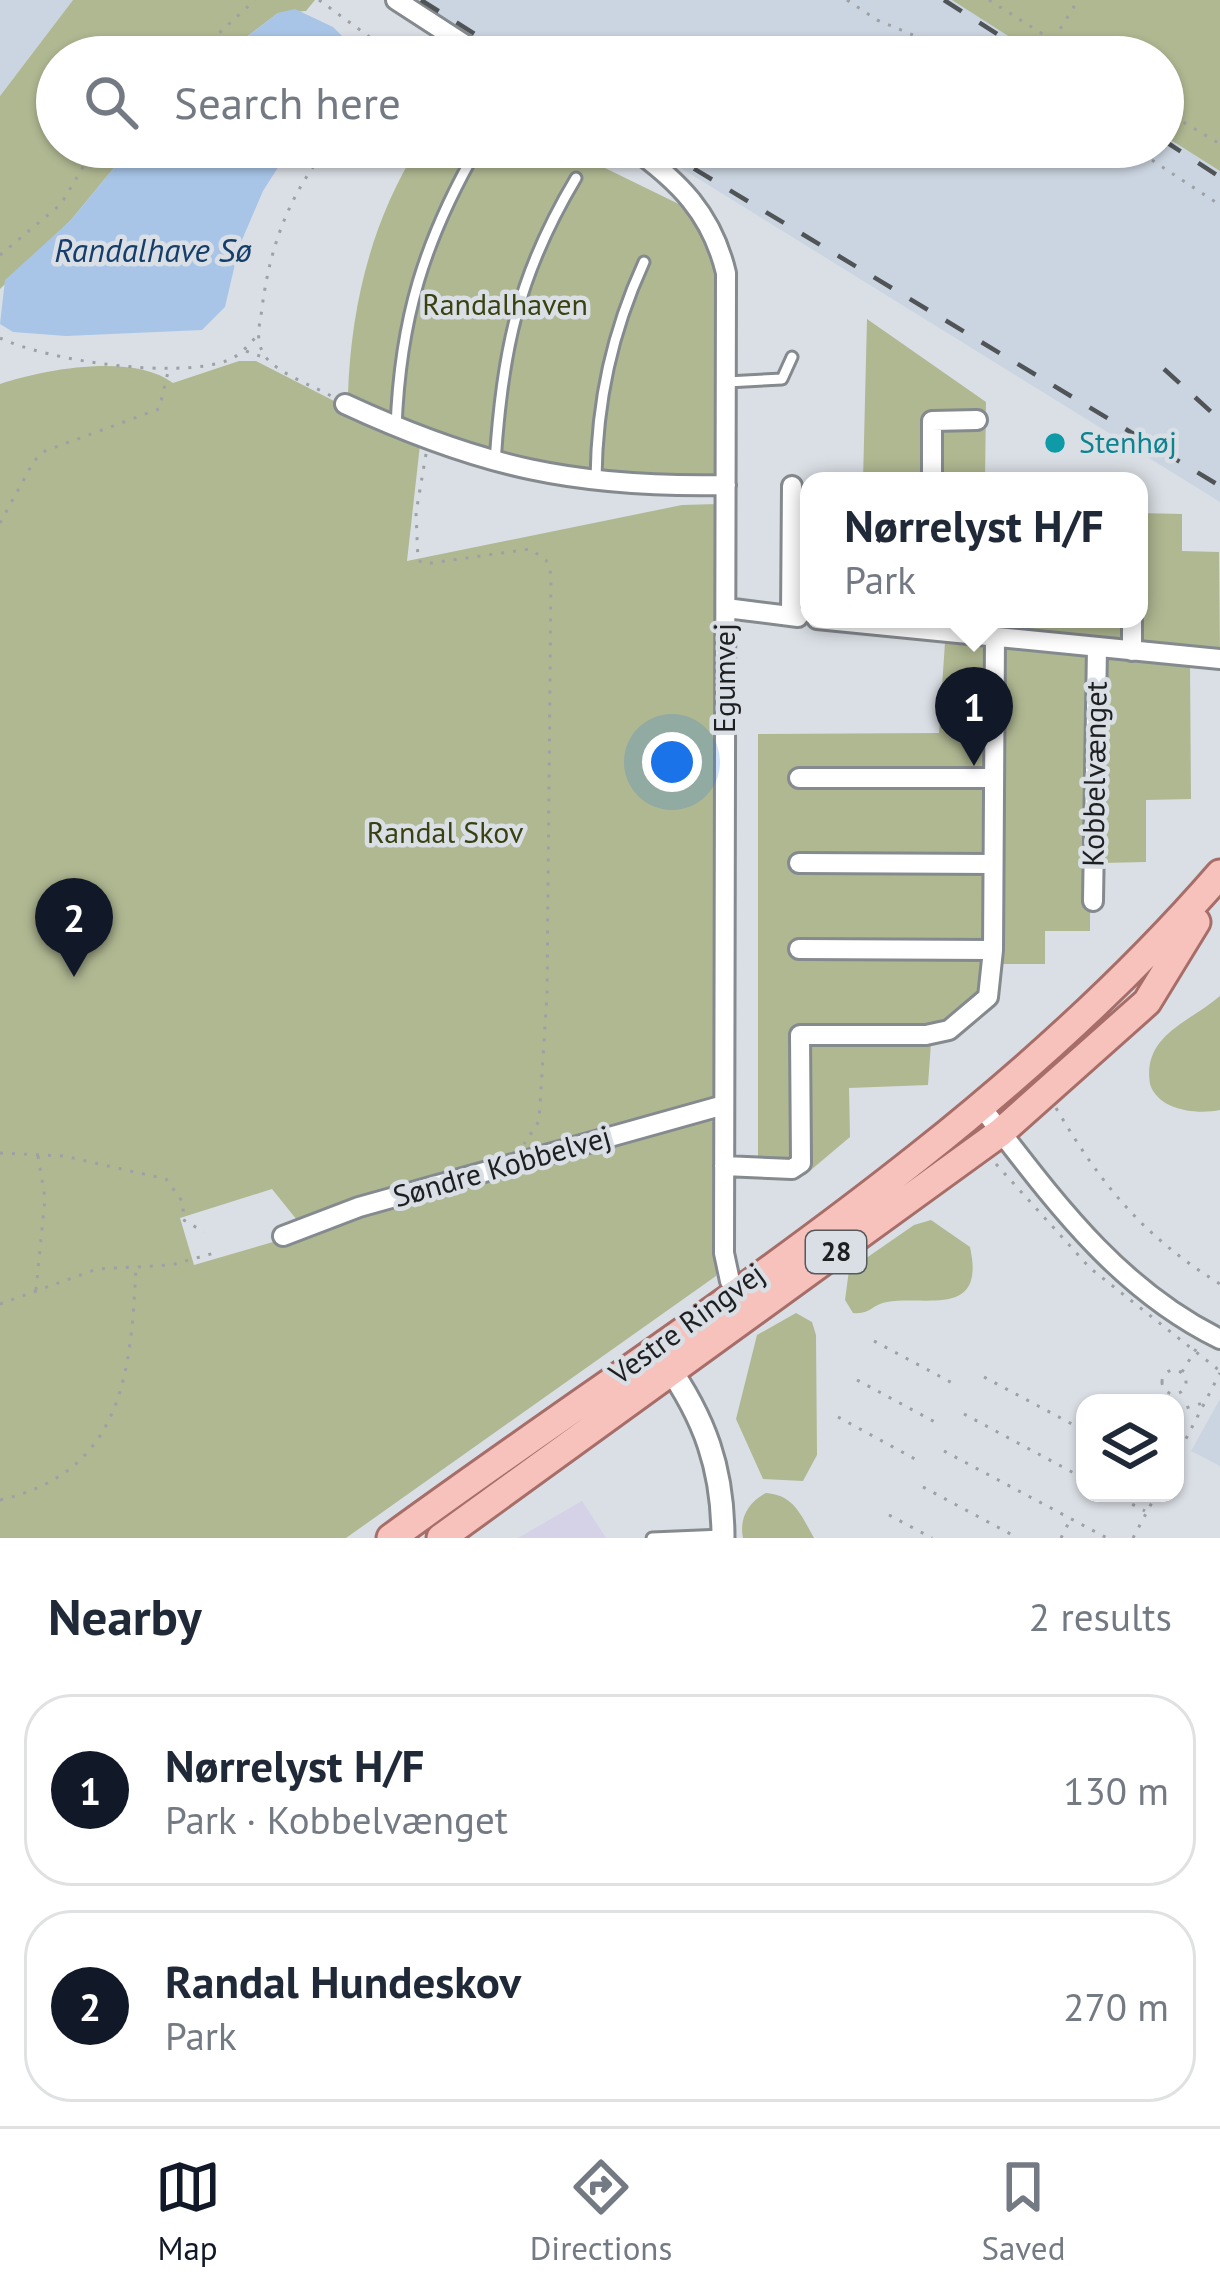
<!DOCTYPE html>
<html lang="en">
<head>
<meta charset="utf-8">
<style>
  body { margin:0; font-family:"PT Sans",sans-serif; background:#f2f2f3; color:#1f2937 }
  .controls { position:absolute; right:36px; bottom:36px; display:grid; overflow:hidden; border-radius:24px; box-shadow:0 3px 9px #0004 }
  .controls button { width:108px; height:108px; display:grid; place-items:center; padding:0; border:0; border-bottom:3px solid #e0e1e3; background:#fff; color:#1f2937; font:60px sans-serif }
  .you { position:absolute; left:672px; top:762px; width:42px; height:42px; margin:-30px; border:9px solid #fff; border-radius:50%; background:#1a73e8; box-shadow:0 0 0 18px #1a73e833 }
  .badge { display:grid; place-items:center; width:78px; height:78px; border-radius:50%; background:#111827; color:#fff; font-size:39px; font-weight:700 }
  .pin { position:absolute; translate:-50% -99px; filter:drop-shadow(0 3px 6px #0008) }
  .pin::after { content:''; position:absolute; top:63px; width:42px; height:36px; background:inherit; clip-path:polygon(0 0,100% 0,50% 100%) }
  .popup { position:absolute; left:800px; top:472px; width:348px; height:156px; box-sizing:border-box; display:grid; place-content:center; border-radius:24px; background:#fff; filter:drop-shadow(0 3px 9px #0005); font-size:39px; white-space:nowrap; color:#747a83 }
  .popup b { font-size:45px; color:#1f2937 }
  .popup::after { content:''; position:absolute; left:50%; top:100%; margin-left:-24px; border:24px solid transparent; border-top-color:#fff }
  .list { margin:0; padding:0; list-style:none }
  h2 { display:flex; justify-content:space-between; align-items:center; height:156px; margin:0; padding:0 48px; font-size:51px }
  h2 small { font-size:39px; font-weight:400; color:#747a83 }
  .list li { display:grid; grid-template-columns:78px 1fr auto; gap:36px; align-items:center; box-sizing:border-box; height:192px; margin:0 24px 24px; padding:0 24px; border:3px solid #e0e1e3; border-radius:48px }
  .list b { display:block; font-size:45px; white-space:nowrap }
  .list p { margin:0; font-size:39px; white-space:nowrap; color:#747a83 }
  .list em { font-size:39px; font-style:normal; color:#747a83 }
  .icon { flex:none; width:66px; height:66px; fill:none; stroke:currentColor; stroke-width:2; stroke-linecap:round; stroke-linejoin:round }
  .map { position:relative; flex:none; width:1220px; height:1538px; overflow:hidden }
  .search { position:absolute; background:#fff; box-shadow:0 3px 9px #0004; left:36px; right:36px; top:36px; height:132px; display:flex; align-items:center; gap:30px; box-sizing:border-box; padding:0 42px; border-radius:66px; color:#747a83; font-size:45px }
  .sheet { height:588px; background:#fff }
  nav { display:flex; justify-content:space-around; align-items:center; box-sizing:border-box; height:168px; border-top:3px solid #e0e1e3; background:#fff; font-size:33px; color:#747a83 }
  nav a { display:grid; justify-items:center; gap:6px }
  nav .on { color:#111827 }
  .map>svg:first-child { display:block }
  .commercial { fill:#d5d1e7 }
  .built { fill:#cbd5e1 }
  .green { fill:#b0b892 }
  .water { fill:#a8c5e8 }
  .lines { fill:none; stroke-linecap:round; stroke-linejoin:round }
  .service-casing { stroke:#858a8f; stroke-width:15 }
  .minor-casing { stroke:#858a8f; stroke-width:24 }
  .tertiary-casing { stroke:#858a8f; stroke-width:27 }
  .primary-casing { stroke:#a76e69; stroke-width:33 }
  .path { stroke:#9da1a6; stroke-width:3; stroke-dasharray:3 9; stroke-linecap:butt }
  .service { stroke:#fff; stroke-width:9 }
  .minor { stroke:#fff; stroke-width:18 }
  .tertiary { stroke:#fff; stroke-width:21 }
  .primary { stroke:#f7c1bc; stroke-width:27 }
  .rail { stroke:#515457; stroke-width:4.5; stroke-dasharray:21 21; stroke-linecap:butt }
  .culture-dot { fill:#0f9aa8; stroke:#dadfe5; stroke-width:4.5 }
  .labels { text-anchor:middle; stroke-width:9; stroke-linejoin:round; paint-order:stroke }
  .shield { fill:#dadfe5; stroke:#56595c; stroke-width:3 }
  .shield-label { font-size:27px; font-weight:bold; fill:#1d1f21 }
  .park-label { font-size:30px; fill:#394110; stroke:#dadfe5 }
  .culture-label { font-size:30px; fill:#0d838f; stroke:#dadfe5; text-anchor:start }
  .street-label { font-size:30px; fill:#1d1f21; stroke:#dadfe5 }
  .water-label { font-size:33px; font-style:italic; fill:#153e6a; stroke:#dadfe5 }
</style>
</head>
<body>
<div class="map">
<svg width="1220" height="1538" viewBox="0 0 1220 1538">
  <rect width="100%" height="100%" fill="#dadfe5"/>
  <path class="commercial" d="M 582,1501 L 606,1538 L 518,1538 Z"/>
  <path class="built" d="M 0,0 L 73,0 L 0,96 Z
    M 408,0 L 954,0 L 1043,57 L 501,57 Z
    M 1163,133 L 1220,168 L 1220,502 L 647,147 L 1163,147 Z
    M 1220,1399 L 1220,1466 L 1191,1451 Z"/>
  <path class="green" d="M 73,0 L 315,0 L 306,11 L 278,13 L 220,57 L 57,57 L 57,147 L 131,147 L 71,220 L 0,289 L 0,96 Z
    M 952,0 L 1220,0 L 1220,171 L 1163,135 L 1163,57 L 1041,57 Z
    M 418,147 L 562,147 L 691,210 L 714,260 L 719,301 L 719,478 L 642,483 L 502,456 L 400,422 L 348,394 C 351,307 371,222 418,147 Z
    M 867,319 L 986,402 L 985,481 L 863,481 Z
    M 239,361 L 256,361 L 420,445 L 407,561 L 682,505 L 718,504 L 716,1100 L 301,1225 L 272,1189 L 180,1218 L 194,1265 L 705,1117 L 716,1124 L 716,1276 L 346,1538 L 0,1538 L 0,384 C 45,369 133,353 173,383 Z
    M 1139,513 L 1182,514 L 1182,551 L 1219,552 L 1220,654 L 1190,664 L 1191,799 L 1146,800 L 1146,862 L 1102,863 L 1102,902 L 1090,902 L 1090,931 L 1045,931 L 1045,964 L 1001,964 L 999,995 L 960,1032 L 931,1043 L 928,1085 L 849,1088 L 850,1137 L 805,1175 L 758,1176 L 758,734 L 939,733 L 945,642 L 858,631 L 858,619 L 1139,619 Z
    M 1220,996 L 1220,1110 C 1196,1115 1158,1110 1150,1084 C 1142,1035 1190,1022 1220,996 Z
    M 931,1220 L 970,1247 C 986,1319 926,1295 887,1302 C 873,1304 870,1315 853,1313 L 845,1300 L 849,1270 L 914,1225 Z
    M 796,1313 L 812,1322 L 816,1335 L 817,1455 L 803,1481 L 763,1479 L 736,1419 L 757,1335 Z
    M 766,1493 C 794,1495 801,1515 814,1538 L 743,1538 C 739,1519 748,1502 766,1493 Z"/>
  <path class="water" d="M 295,9 L 333,27 L 363,57 L 220,57 L 278,13 Z
    M 131,147 L 291,147 L 263,191 L 239,247 L 225,307 L 202,330 L 66,336 L 13,332 L 0,324 L 5,280 L 71,220 Z"/>
  <g class="lines">
    <g class="service-casing">
      <path id="service" d="M 727,382 L 782,379 L 792,357
        M 396,428 C 400,319 424,241 478,147
        M 495,463 C 502,351 518,275 576,178
        M 596,478 C 597,401 612,332 644,262
        M 652,1538 L 723,1535"/>
    </g>
    <g class="minor-casing">
      <path id="minor" d="M 396,0 L 484,57
        M 631,147 C 679,181 712,214 726,273 L 724,1253 L 730,1281 L 742,1298
        M 345,404 C 481,467 576,488 726,485
        M 932,481 L 932,421 L 977,420
        M 726,608 L 798,617
        M 791,616 L 792,486
        M 817,619 L 1220,659
        M 1132,619 L 1132,651
        M 799,778 L 994,778
        M 799,863 L 993,864
        M 1093,901 L 1097,647
        M 799,949 L 993,950 L 995,637
        M 983,1109 C 1052,1198 1116,1288 1220,1339
        M 724,1166 L 792,1169 L 801,1163 L 800,1035 L 926,1035 L 949,1030 L 988,997 L 993,950
        M 283,1236 L 359,1207 L 724,1105"/>
    </g>
    <g class="tertiary-casing">
      <path id="tertiary" d="M 665,1362 C 705,1418 723,1469 723,1538"/>
    </g>
    <g class="primary-casing">
      <path id="primary" d="M 391,1538 C 676,1330 987,1143 1220,874
        M 441,1538 L 1001,1132 L 1147,1002 L 1196,922"/>
    </g>
    <path class="path" d="M 319,0 L 397,57
      M 847,0 L 877,20 L 966,57
      M 989,0 L 1079,57
      M 1054,39 L 1078,0
      M 193,57 L 255,0
      M 1163,110 L 1220,144
      M 328,147 C 289,195 270,246 262,308 C 260,325 255,337 263,353 C 273,372 314,386 333,397
      M 576,147 L 630,169
      M 1132,147 L 1220,205
      M 0,255 L 61,204 L 95,147
      M 0,338 C 49,361 174,379 226,361 C 238,357 247,347 255,338
      M 246,351 L 265,358
      M 426,454 L 416,513 L 418,560 L 424,564 L 530,549 L 546,560 L 551,574 L 547,994 L 539,1121 L 524,1144
      M 0,523 L 34,461 L 45,451 L 159,409 L 169,368
      M 1056,1108 C 1102,1186 1143,1236 1220,1284
      M 0,1153 L 64,1156 L 166,1179 L 184,1204 L 182,1219 L 204,1232
      M 996,1164 L 1090,1268 L 1220,1371
      M 36,1290 L 45,1198 L 38,1156
      M 0,1304 L 97,1269 L 171,1265 L 218,1252
      M 874,1341 L 956,1385
      M1162 1382a12 12 0 1 1 24 0a12 12 0 1 1-24 0Z
      M 1182,1372 L 1199,1344
      M 984,1377 L 1085,1431
      M 857,1380 L 935,1422
      M 1175,1411 L 1203,1403
      M 964,1414 L 1085,1479
      M 838,1417 L 915,1459
      M 944,1451 L 1107,1538
      M 1175,1460 L 1220,1373
      M 923,1487 L 1018,1538
      M 1111,1493 L 1145,1511
      M 0,1500 C 123,1472 131,1373 136,1267
      M 889,1515 L 932,1538
      M 1061,1538 L 1070,1520
      M 1133,1538 L 1157,1493"/>
    <use href="#service" class="service"/>
    <use href="#minor" class="minor"/>
    <use href="#tertiary" class="tertiary"/>
    <use href="#primary" class="primary"/>
    <path class="rail" d="M 421,0 L 511,57
      M 944,0 L 1033,57
      M 1163,140 L 1220,177
      M 658,147 L 1220,486
      M 1164,369 L 1220,420"/>
  </g>
  <circle class="culture-dot" cx="1055" cy="443" r="12"/>
  <g class="labels">
    <rect class="shield" x="806" y="1231" width="60" height="42" rx="9"/>
    <g class="shield-label">
      <text x="836" y="1261">28</text>
    </g>
    <g class="park-label">
      <text x="505" y="315">Randalhaven</text>
      <text x="445" y="843">Randal Skov</text>
    </g>
    <g class="culture-label">
      <text x="1079" y="453">Stenhøj</text>
    </g>
    <g class="street-label">
      <text transform="translate(725 678) rotate(-90)" y="10">Egumvej</text>
      <text transform="translate(1095 774) rotate(-89)" y="10">Kobbelvænget</text>
      <text transform="translate(502 1167) rotate(-16)" y="10">Søndre Kobbelvej</text>
      <text transform="translate(687 1324) rotate(-36)" y="10">Vestre Ringvej</text>
    </g>
    <g class="water-label">
      <text x="153" y="262">Randalhave Sø</text>
    </g>
  </g>
</svg>
<div class="controls">
<button><svg class="icon" aria-label="layers" viewBox="0 0 24 24"><path d="M12 4l9 5-9 5-9-5zM3 14l9 5 9-5"/></svg></button>
</div>
<div class="you"></div>
<div class="pin badge" style="left:974px;top:766px">1</div>
<div class="popup"><b>Nørrelyst H/F</b>Park</div>
<div class="pin badge" style="left:74px;top:977px">2</div>
<div class="search"><svg class="icon" aria-label="search" viewBox="0 0 24 24"><circle cx="10" cy="10" r="6"/><path d="M15 15l6 6"/></svg>Search here</div>
</div>
<section class="sheet">
<h2>Nearby<small>2 results</small></h2>
<ul class="list">
<li><span class="badge">1</span><div><b>Nørrelyst H/F</b><p>Park · Kobbelvænget</p></div><em>130 m</em></li>
<li><span class="badge">2</span><div><b>Randal Hundeskov</b><p>Park</p></div><em>270 m</em></li>
</ul>
</section>
<nav>
<a class="on"><svg class="icon" aria-label="map" viewBox="0 0 24 24"><path d="M3 6l6-2 6 2 6-2v14l-6 2-6-2-6 2zM9 4v14M15 6v14"/></svg>Map</a>
<a><svg class="icon" aria-label="directions" viewBox="0 0 24 24"><path d="M12 3l9 9-9 9-9-9zM9 14v-3h6M13 9l2 2-2 2"/></svg>Directions</a>
<a><svg class="icon" aria-label="saved" viewBox="0 0 24 24"><path d="M7 4h10v16l-5-4-5 4z"/></svg>Saved</a>
</nav>
</body>
</html>
